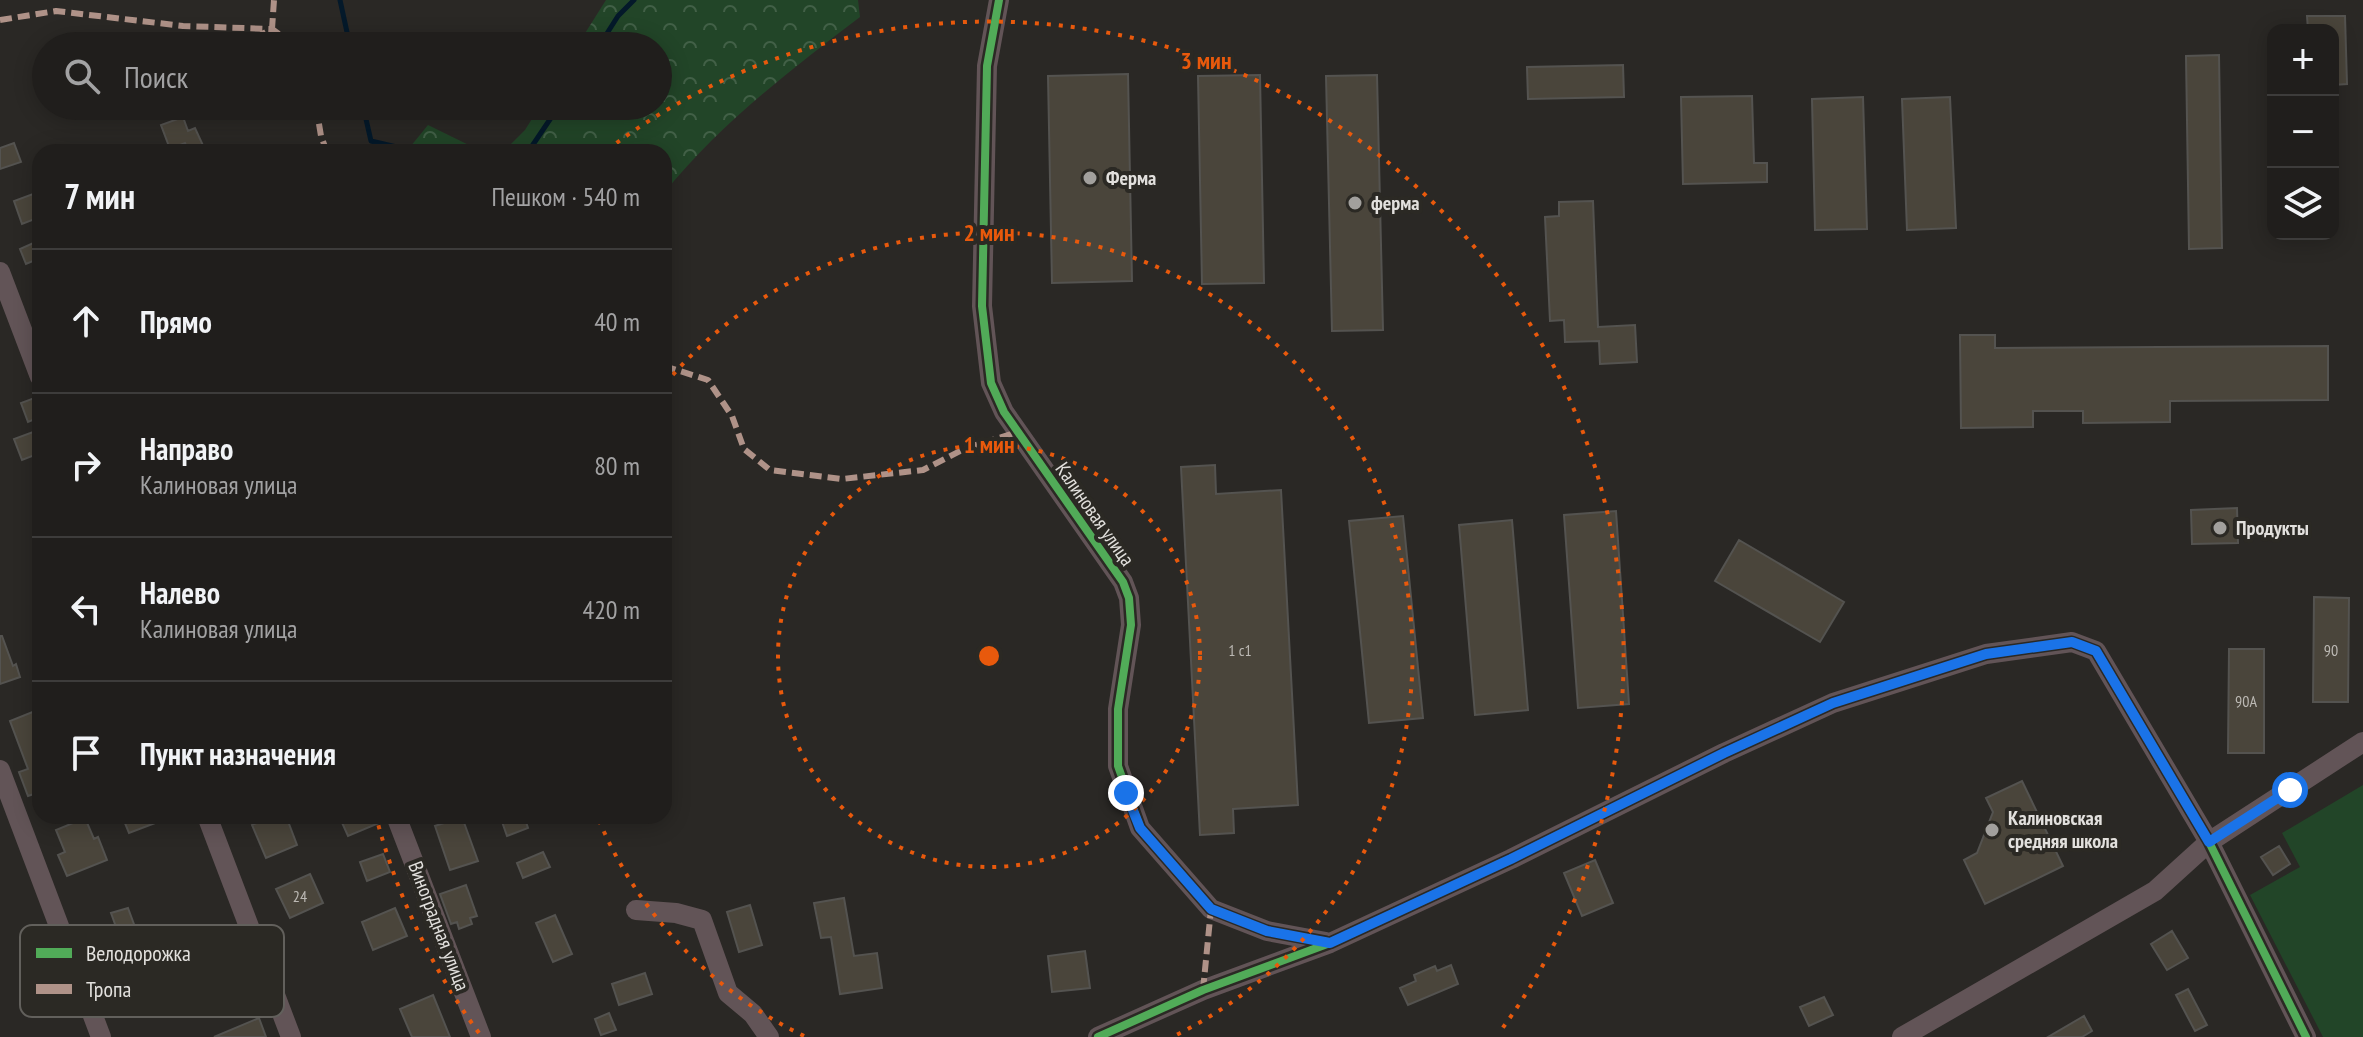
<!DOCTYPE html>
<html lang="ru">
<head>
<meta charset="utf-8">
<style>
  body { margin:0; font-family:"PT Sans Narrow",sans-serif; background:#282725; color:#f1f3f6 }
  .controls { position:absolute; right:24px; top:24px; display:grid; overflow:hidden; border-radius:16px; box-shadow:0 4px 20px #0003 }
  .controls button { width:72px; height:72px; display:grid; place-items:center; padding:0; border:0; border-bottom:2px solid #3d3c3b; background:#201e1c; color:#f1f3f6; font:40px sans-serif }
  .stop { position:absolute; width:24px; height:24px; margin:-18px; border:6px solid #1a73e8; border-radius:50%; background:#fff }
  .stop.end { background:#1a73e8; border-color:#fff; box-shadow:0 2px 8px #0008 }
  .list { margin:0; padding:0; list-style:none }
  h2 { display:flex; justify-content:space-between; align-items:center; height:104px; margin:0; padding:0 32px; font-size:34px }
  h2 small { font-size:26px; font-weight:400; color:#a2a2a3 }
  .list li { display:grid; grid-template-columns:52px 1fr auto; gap:24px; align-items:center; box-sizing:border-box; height:144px; padding:0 32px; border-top:2px solid #3d3c3b }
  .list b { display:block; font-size:30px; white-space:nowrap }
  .list p { margin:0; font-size:26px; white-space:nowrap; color:#a2a2a3 }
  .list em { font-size:26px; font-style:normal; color:#a2a2a3 }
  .icon { flex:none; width:44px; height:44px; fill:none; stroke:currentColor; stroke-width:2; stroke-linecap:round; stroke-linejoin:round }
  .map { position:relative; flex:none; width:2363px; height:1037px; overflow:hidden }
  .search { position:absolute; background:#201e1c; box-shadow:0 4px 20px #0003; left:32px; top:32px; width:640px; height:88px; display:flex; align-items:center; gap:20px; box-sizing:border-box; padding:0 28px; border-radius:44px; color:#a2a2a3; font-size:30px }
  .panel { position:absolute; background:#201e1c; box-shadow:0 4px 20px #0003; left:32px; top:144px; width:640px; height:680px; border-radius:24px }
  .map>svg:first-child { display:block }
  .green { fill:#224528 }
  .forest { fill:url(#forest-crowns) }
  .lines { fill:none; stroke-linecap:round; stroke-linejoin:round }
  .stream { stroke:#04192a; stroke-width:5 }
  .building { fill:#4a453b; stroke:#545350; stroke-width:2 }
  .minor { stroke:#625457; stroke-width:20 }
  .quiet { stroke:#af9288; stroke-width:6; stroke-dasharray:12 6; stroke-linecap:butt }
  .cycleway-casing { stroke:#2b2924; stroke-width:13 }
  .cycleway { stroke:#51ab58; stroke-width:8 }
  .route { stroke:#1a73e8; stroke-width:10 }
  .ring { fill:none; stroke:#e8590c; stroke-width:4; stroke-dasharray:4 8 }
  .poi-dot { fill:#a2a09d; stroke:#2b2924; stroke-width:3 }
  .labels { text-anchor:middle; stroke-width:8; stroke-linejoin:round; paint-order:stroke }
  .number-label { font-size:16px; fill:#bcb9b4 }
  .poi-label { font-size:20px; font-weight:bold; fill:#e2e0dd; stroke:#2b2924; text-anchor:start }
  .street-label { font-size:20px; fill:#e2e0dd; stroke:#2b2924 }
  .key { fill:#2b2924; stroke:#62605c; stroke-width:2 }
  .key-label { font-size:22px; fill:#e2e0dd }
  .centre { fill:#e8590c; stroke:#2b2924; stroke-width:4 }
  .ring-label { font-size:24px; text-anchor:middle; font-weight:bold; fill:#e8590c; stroke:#2b2924; stroke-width:8; stroke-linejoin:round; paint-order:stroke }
</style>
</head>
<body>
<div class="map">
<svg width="2363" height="1037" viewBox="0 0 2363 1037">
  <defs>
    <pattern id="forest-crowns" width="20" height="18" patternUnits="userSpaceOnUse" patternTransform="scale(2)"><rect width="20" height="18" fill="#224528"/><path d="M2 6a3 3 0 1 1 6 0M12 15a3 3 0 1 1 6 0" fill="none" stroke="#426047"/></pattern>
  </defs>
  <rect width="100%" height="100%" fill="#2a2825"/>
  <path class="green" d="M 2363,785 L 2363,1037 L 2323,1037 L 2250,895 L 2300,867 L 2282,833 Z"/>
  <path class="forest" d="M 606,0 L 858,0 L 860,17 C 789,71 720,124 664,193 L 664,152 L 503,152 L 525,130 L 540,106 L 658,106 L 658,46 L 577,46 Z
    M 428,125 L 483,152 L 406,152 Z"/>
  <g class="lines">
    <path class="stream" d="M 340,0 L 350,46
      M 599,46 L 618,16 L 634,0
      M 363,106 L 371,141 L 418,152
      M 528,152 L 559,106"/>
  </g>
  <path class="building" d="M 2307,16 L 2345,16 L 2347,84 L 2333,85 L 2333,30 L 2308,30 Z
    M 2219,55 L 2222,248 L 2189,249 L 2186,56 Z
    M 1623,65 L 1624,97 L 1528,99 L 1527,67 Z
    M 1128,74 L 1132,281 L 1052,283 L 1048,76 Z
    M 1260,75 L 1264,283 L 1202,284 L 1198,76 Z
    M 1377,75 L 1383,330 L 1332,331 L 1326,76 Z
    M 1752,96 L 1754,163 L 1767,163 L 1767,182 L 1683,184 L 1681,97 Z
    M 1863,97 L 1867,229 L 1815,230 L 1812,99 Z
    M 1950,97 L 1956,228 L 1907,230 L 1902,99 Z
    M 183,117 L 188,131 L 195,128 L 206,152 L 189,152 L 185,143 L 170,149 L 161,125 Z
    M 14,143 L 21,162 L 0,169 L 0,148 Z
    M 33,194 L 40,217 L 22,224 L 14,201 Z
    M 1593,201 L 1598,327 L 1635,325 L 1637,362 L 1600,364 L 1599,341 L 1565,342 L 1564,320 L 1550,321 L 1545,217 L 1559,216 L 1559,202 Z
    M 40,240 L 40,258 L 26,264 L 20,249 Z
    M 1960,335 L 1995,335 L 1995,348 L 2328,346 L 2328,400 L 2170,401 L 2170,422 L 2083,423 L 2083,411 L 2033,411 L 2033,427 L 1961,428 Z
    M 37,397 L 40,417 L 28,422 L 21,403 Z
    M 33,432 L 40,453 L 22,460 L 14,439 Z
    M 1215,465 L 1216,494 L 1281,490 L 1298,805 L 1233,809 L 1234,833 L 1200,835 L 1181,467 Z
    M 2237,508 L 2238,543 L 2192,544 L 2191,510 Z
    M 1616,511 L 1629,704 L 1578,708 L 1564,515 Z
    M 1403,516 L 1423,718 L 1369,723 L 1349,521 Z
    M 1512,520 L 1528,710 L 1475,715 L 1459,525 Z
    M 1739,540 L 1844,602 L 1820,642 L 1715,581 Z
    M 2314,597 L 2349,598 L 2348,702 L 2313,702 Z
    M 0,636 L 2,636 L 13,666 L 16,664 L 20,677 L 0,684 Z
    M 2229,649 L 2264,649 L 2264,753 L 2228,753 Z
    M 40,709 L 40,797 L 37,793 L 28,796 L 19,772 L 28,769 L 10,721 Z
    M 2022,781 L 2063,866 L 1985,904 L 1964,860 L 1977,853 L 1993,812 L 1986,798 Z
    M 122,816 L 171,816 L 171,817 L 129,833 Z
    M 272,816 L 286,816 L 297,845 L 266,858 L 252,825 Z
    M 339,816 L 383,816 L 384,821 L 348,836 Z
    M 500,816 L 524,816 L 528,828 L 507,836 Z
    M 462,817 L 478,861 L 450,870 L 435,826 Z
    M 85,818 L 94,839 L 98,837 L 107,860 L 67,876 L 58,855 L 65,852 L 56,830 Z
    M 2279,846 L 2290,864 L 2273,875 L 2261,857 Z
    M 543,852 L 550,867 L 523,878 L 517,863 Z
    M 383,854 L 390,872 L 367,881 L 360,862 Z
    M 1595,860 L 1613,903 L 1582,916 L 1564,873 Z
    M 310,874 L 323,903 L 290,918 L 276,889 Z
    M 466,885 L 477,916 L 470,918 L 472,924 L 459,929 L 457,922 L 451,924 L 440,894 Z
    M 844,898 L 854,956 L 877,953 L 882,988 L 840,994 L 831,937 L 821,938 L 814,903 Z
    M 750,905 L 762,945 L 739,952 L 727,912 Z
    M 128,908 L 142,946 L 125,952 L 111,913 Z
    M 395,908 L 407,936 L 373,950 L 362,922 Z
    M 555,915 L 572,954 L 553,962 L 536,923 Z
    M 2172,931 L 2188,958 L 2167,970 L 2151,944 Z
    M 1085,951 L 1090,988 L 1052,992 L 1048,956 Z
    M 1451,965 L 1458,984 L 1408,1005 L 1400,988 L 1416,981 L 1414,975 L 1435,966 L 1437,971 Z
    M 645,973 L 652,994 L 619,1005 L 612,984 Z
    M 2188,989 L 2207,1025 L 2195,1031 L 2176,995 Z
    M 433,995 L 450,1037 L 412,1037 L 400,1009 Z
    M 1824,997 L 1833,1015 L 1809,1026 L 1800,1007 Z
    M 609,1013 L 616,1030 L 601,1035 L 595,1019 Z
    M 2084,1016 L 2092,1031 L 2082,1037 L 2048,1037 Z
    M 259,1018 L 266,1037 L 214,1037 Z"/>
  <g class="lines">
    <path class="minor" d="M 999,0 L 987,66 L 982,306 L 991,383 L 1004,412 L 1123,582 L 1129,598 L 1131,625 L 1118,709 L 1118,766 L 1140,828 L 1211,909 L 1267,931 L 1326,942
      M 0,272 L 40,377
      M 0,770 L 101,1037
      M 207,816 L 291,1037
      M 396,816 L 481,1037
      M 636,910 L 676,913 L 702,920 L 728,993 L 753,1014 L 769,1037
      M 1098,1037 L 1203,990 L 1330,943 L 1511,859 L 1724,753 L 1833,703 L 1986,654 L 2072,642 L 2096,651 L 2209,842 L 2306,1037
      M 1902,1037 L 2155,891 L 2209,842 L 2363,742"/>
    <path class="quiet" d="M 0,20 L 56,11 L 183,26 L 272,29 L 296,46
      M 239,46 L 272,29 L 274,0
      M 316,106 L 321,136 L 327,152
      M 664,366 L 708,380 L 732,416 L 744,449 L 770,470 L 842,479 L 923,470 L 966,448 L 1018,432
      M 1203,990 L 1211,909"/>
    <g class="cycleway-casing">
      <path id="cycleway" d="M 999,0 L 987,66 L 982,306 L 991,383 L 1004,412 L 1123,582 L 1129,598 L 1131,625 L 1118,709 L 1118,766 L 1140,828 L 1211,909 L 1267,931 L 1326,942
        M 1098,1037 L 1203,990 L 1330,943 L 1511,859 L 1724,753 L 1833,703 L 1986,654 L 2072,642 L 2096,651 L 2209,842 L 2306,1037"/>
    </g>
    <use href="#cycleway" class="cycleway"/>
  </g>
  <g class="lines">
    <path class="route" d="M 1126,793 L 1140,828 L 1211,909 L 1267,931 L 1330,943 L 1511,859 L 1724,753 L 1833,703 L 1986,654 L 2072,642 L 2096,651 L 2209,842 L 2290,790"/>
  </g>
  <g class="ring">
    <circle cx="989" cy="656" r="211"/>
    <path d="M804 1036A423 423 0 0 1 598 818M665 384A423 423 0 1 1 1174 1036"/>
    <path d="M479 1033A634 634 0 0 1 377 820M607 150A634 634 0 0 1 1499 1033"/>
  </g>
  <g class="poi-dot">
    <circle cx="1090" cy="178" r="8"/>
    <circle cx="1355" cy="203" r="8"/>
    <circle cx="2220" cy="528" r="8"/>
    <circle cx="1992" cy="830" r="8"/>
  </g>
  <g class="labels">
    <g class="number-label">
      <text x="1240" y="656">1 с1</text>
      <text x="2331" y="656">90</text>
      <text x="2246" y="707">90А</text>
      <text x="300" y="902">24</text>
    </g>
    <g class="poi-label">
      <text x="1106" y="185">Ферма</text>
      <text x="1371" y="210">ферма</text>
      <text x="2236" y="535">Продукты</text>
      <text x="2008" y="825">Калиновская<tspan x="2008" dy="23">средняя школа</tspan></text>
    </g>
    <g class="street-label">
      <text transform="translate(1095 514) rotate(55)" y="7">Калиновая улица</text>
      <text transform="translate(439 926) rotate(69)" y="7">Виноградная улица</text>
    </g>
  </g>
  <rect x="20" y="925" width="264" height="92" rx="12" class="key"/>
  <rect x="36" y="948" width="36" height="10" fill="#51ab58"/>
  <rect x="36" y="984" width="36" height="10" fill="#af9288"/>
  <g class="key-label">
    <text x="86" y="961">Велодорожка</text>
    <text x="86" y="997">Тропа</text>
  </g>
  <circle cx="989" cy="656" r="12" class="centre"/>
  <g class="ring-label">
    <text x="1206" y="69">3 мин</text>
    <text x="989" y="241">2 мин</text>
    <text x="989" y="453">1 мин</text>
  </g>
</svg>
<div class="controls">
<button>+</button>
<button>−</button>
<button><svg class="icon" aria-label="layers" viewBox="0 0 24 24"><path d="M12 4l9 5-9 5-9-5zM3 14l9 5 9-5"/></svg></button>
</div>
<div class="stop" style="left:2290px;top:790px"></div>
<div class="stop end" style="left:1126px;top:793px"></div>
<div class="search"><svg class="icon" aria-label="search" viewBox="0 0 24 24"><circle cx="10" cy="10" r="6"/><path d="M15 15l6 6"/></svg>Поиск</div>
<section class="panel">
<h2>7 мин<small>Пешком · 540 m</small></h2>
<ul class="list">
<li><svg class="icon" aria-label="ahead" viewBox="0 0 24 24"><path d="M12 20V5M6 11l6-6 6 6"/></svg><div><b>Прямо</b></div><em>40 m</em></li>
<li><svg class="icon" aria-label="right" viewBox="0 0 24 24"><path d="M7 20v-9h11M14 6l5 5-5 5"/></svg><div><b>Направо</b><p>Калиновая улица</p></div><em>80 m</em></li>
<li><svg class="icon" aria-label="left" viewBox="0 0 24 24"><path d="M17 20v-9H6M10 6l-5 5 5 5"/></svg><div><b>Налево</b><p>Калиновая улица</p></div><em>420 m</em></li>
<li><svg class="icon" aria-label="arrive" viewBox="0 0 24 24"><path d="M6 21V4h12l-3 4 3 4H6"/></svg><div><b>Пункт назначения</b></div></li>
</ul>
</section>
</div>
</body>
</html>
